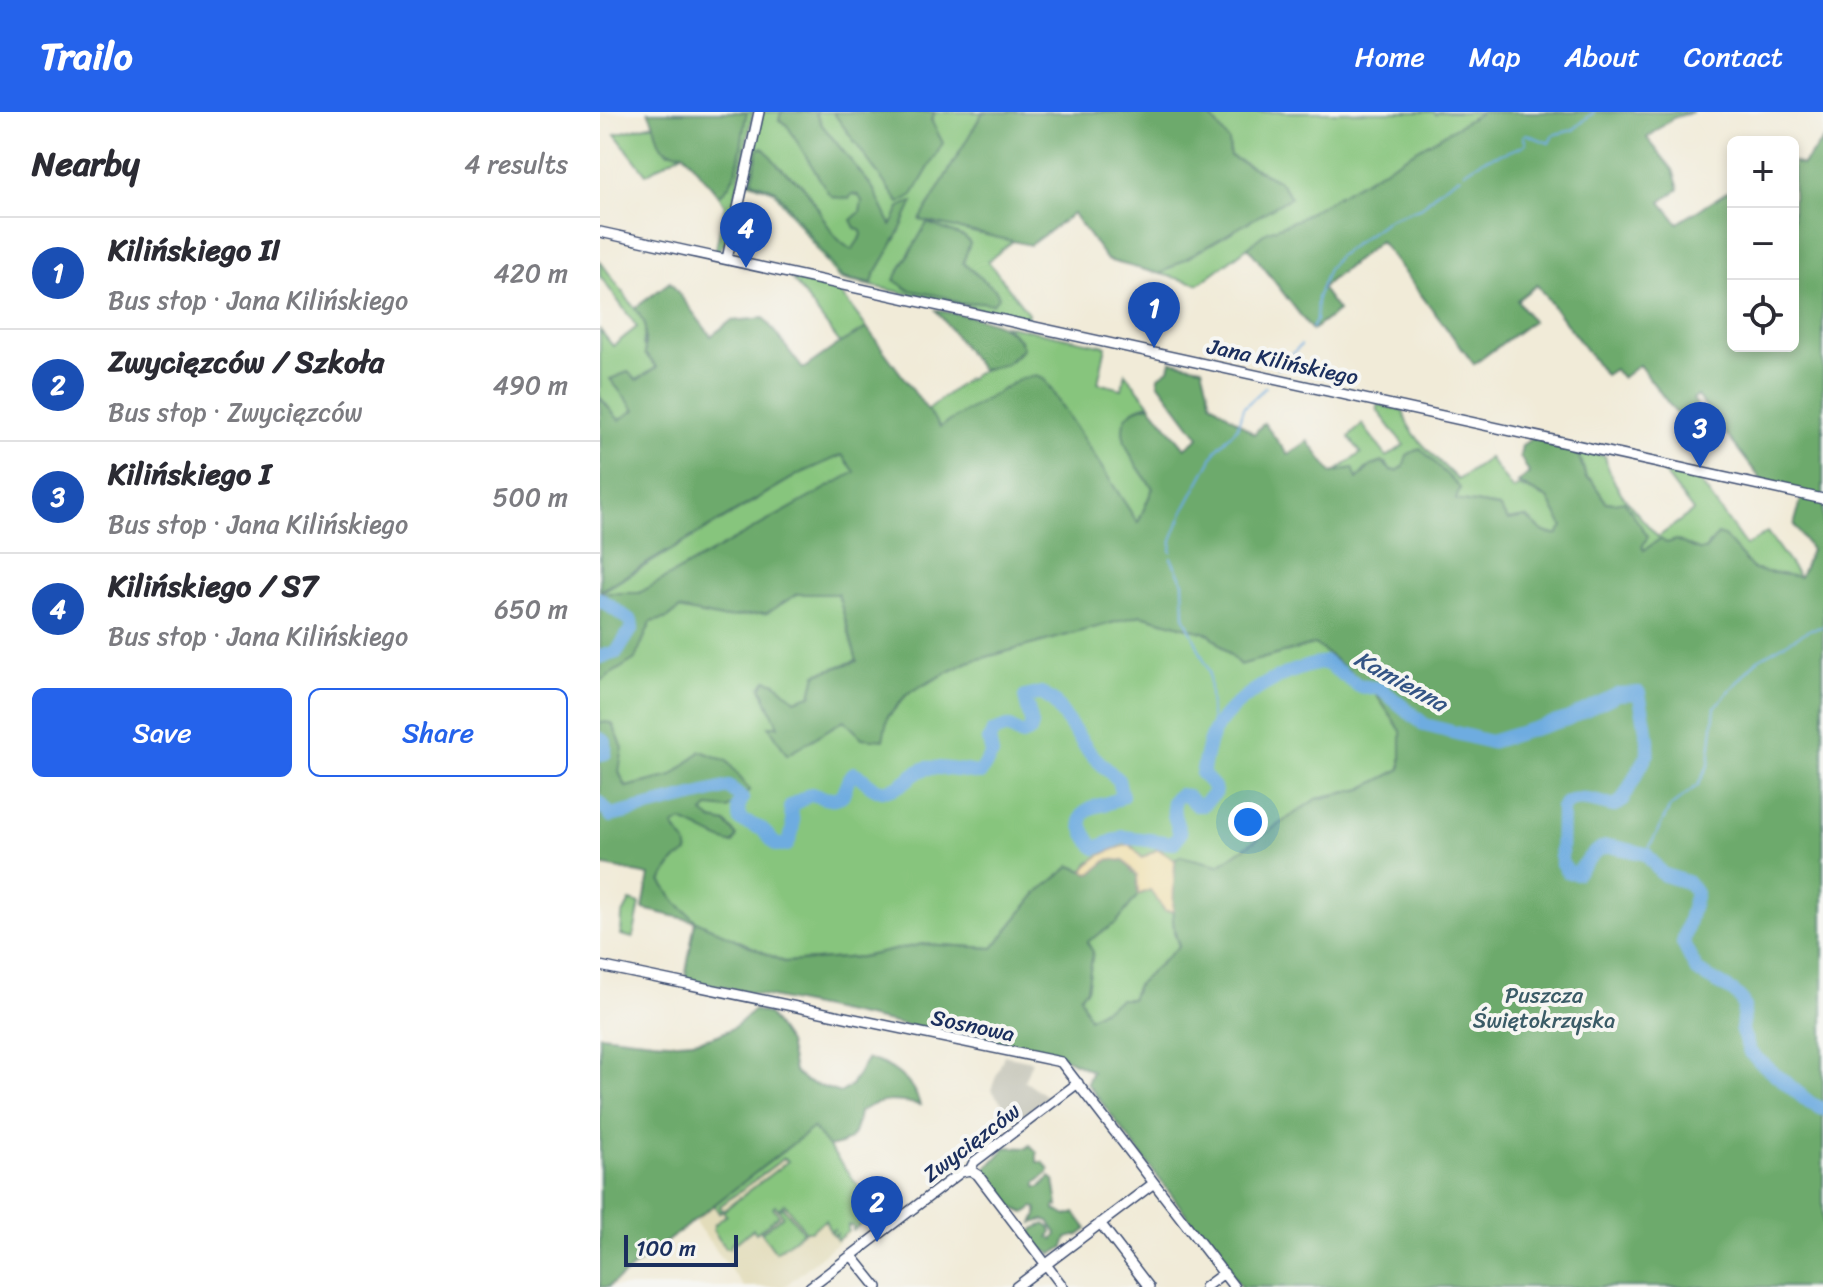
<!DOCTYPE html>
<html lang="en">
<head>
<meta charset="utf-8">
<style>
  body { margin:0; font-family:Sriracha,sans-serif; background:#f7f7f7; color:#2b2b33 }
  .controls { position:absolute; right:24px; top:24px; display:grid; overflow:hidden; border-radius:12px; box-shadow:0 4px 12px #0003 }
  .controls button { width:72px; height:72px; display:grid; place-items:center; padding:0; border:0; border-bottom:2px solid #e1e1e2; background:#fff; color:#2b2b33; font:40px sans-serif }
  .scale { position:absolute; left:24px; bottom:20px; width:114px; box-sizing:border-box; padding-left:8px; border:4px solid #1b2f5e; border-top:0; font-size:22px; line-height:28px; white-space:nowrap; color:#1b2f5e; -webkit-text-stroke:6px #f6f6f2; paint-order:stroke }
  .you { position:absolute; left:648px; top:710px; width:28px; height:28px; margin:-20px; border:6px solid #fff; border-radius:50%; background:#1a73e8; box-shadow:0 0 0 12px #1a73e833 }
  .badge { display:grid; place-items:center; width:52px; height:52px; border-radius:50%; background:#2563eb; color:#fff; font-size:26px; font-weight:700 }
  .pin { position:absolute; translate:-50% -66px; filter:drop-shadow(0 2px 4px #0008) }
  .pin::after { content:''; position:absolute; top:42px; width:28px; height:24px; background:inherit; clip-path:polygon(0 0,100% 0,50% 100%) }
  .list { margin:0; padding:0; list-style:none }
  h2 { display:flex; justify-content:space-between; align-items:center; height:104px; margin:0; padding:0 32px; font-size:34px }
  h2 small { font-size:26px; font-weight:400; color:#7c7c81 }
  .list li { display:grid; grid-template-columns:52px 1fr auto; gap:24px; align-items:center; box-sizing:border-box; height:112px; padding:0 32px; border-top:2px solid #e1e1e2 }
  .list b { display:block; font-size:30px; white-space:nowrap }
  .list p { margin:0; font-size:26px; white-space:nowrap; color:#7c7c81 }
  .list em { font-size:26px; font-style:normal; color:#7c7c81 }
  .actions { display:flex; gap:16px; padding:24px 32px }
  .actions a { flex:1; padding:18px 0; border:2px solid #2563eb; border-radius:12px; text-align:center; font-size:28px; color:#2563eb }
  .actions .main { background:#2563eb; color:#fff }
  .icon { flex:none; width:44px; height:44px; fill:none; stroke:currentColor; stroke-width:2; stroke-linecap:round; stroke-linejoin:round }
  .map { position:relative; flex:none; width:1223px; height:1175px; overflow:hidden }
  header { display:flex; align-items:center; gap:48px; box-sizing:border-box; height:112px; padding:0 40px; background:#2563eb; color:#fff }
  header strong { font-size:38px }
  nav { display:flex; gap:44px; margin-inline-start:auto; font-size:28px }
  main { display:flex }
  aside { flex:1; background:#fff }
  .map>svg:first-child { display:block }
  .built { fill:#e2dcba }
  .industrial { fill:#c5c5b8 }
  .green { fill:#87c57d; stroke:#517a6e; stroke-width:2 }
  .forest { fill:#6daa6c; stroke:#446c65; stroke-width:2 }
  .sand { fill:#eeda9e; stroke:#84847e; stroke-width:2 }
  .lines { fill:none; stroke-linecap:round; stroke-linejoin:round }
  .stream { stroke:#6eace0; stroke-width:2 }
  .river { stroke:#6eace0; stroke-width:14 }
  .minor-casing { stroke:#3b4b70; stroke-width:12 }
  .minor { stroke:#fff; stroke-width:9 }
  .labels { text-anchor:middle; stroke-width:8; stroke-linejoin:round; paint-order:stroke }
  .street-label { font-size:22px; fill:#1b2f5e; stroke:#f6f6f2 }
  .park-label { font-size:22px; fill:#3b5c67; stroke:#f6f6f2 }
  .water-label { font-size:24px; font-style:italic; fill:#345485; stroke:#f6f6f2 }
</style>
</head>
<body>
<header>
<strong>Trailo</strong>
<nav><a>Home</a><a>Map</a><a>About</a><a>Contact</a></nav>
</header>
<main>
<aside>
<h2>Nearby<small>4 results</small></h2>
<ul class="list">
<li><span class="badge" style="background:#1a4fb4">1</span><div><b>Kilińskiego II</b><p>Bus stop · Jana Kilińskiego</p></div><em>420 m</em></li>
<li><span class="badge" style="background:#1a4fb4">2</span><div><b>Zwycięzców / Szkoła</b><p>Bus stop · Zwycięzców</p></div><em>490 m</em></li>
<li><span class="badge" style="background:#1a4fb4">3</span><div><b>Kilińskiego I</b><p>Bus stop · Jana Kilińskiego</p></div><em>500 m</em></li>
<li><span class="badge" style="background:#1a4fb4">4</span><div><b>Kilińskiego / S7</b><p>Bus stop · Jana Kilińskiego</p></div><em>650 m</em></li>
</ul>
<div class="actions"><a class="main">Save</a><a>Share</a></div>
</aside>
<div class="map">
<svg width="1223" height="1175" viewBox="0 0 1223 1175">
  <rect width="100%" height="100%" fill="#f6f6f2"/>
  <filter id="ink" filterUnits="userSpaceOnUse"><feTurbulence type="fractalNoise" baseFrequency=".0125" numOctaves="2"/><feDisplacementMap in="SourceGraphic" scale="16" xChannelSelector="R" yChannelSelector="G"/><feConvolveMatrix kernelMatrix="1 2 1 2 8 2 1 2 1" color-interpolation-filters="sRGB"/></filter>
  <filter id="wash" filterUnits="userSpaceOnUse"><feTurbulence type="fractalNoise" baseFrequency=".006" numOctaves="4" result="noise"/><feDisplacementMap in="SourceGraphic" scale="32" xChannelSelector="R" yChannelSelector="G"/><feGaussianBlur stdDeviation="1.8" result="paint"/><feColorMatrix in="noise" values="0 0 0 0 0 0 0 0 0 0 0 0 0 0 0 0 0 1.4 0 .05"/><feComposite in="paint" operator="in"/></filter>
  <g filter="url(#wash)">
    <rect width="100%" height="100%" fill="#f1ebd8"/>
    <path class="built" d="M 213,1015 L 278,1099 L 251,1109 L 245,1115 L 249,1121 L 184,1175 L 144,1175 L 96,1112 L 98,1105 Z"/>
    <path class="industrial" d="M 404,943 L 432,949 L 424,969 L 448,985 L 417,1009 L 391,978 Z"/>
    <path class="green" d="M 147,0 L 153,0 L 125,131 L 115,141 L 125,93 L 119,84 C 143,65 140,27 147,0 Z
      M 162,0 L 233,0 L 300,90 L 335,0 L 383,0 L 321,108 L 413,129 L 388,149 L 428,201 L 427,207 L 239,167 L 174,79 L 147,69 Z
      M 607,0 L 834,0 L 836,2 L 838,0 L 882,0 L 849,21 L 1022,266 L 1014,257 L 1005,263 L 937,173 L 917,188 L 932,209 L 874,252 L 780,129 L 721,176 L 738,199 L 712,218 L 648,135 L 599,172 L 560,162 L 690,85 L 678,68 L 630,44 L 629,29 Z
      M 54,12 L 67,40 L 84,40 L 46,62 L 15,22 Z
      M 0,149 L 46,212 L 43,233 L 57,255 L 37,268 L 11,267 L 35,298 L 19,309 L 0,285 L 0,218 L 13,234 L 37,215 L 0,164 Z
      M 192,167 L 242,177 L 242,183 L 267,216 L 240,231 Z
      M 404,213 L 506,234 L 498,271 L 522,277 L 525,261 L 550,292 C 499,302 535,353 553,376 L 538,411 L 460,295 L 450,274 L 340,316 L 327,298 C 344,285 361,270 379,260 C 396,250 409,256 423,236 L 420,228 Z
      M 777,292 L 804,299 C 803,318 844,354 858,368 L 889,346 L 913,378 L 919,374 L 948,387 L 964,414 L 958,422 C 941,424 939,413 926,405 L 908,408 L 899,395 L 856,388 L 803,355 L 797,359 L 790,358 L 786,351 L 766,357 L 757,367 L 747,357 L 732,362 L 761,341 L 749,325 L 762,312 L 787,345 L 804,333 L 778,299 Z
      M 967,335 L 1005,344 C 1011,377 1037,400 1058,425 L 1093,399 L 1062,358 L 1097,366 L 1146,434 L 1167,420 L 1200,466 L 1154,458 L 1109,431 L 1105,438 L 1045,439 L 1013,391 L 1006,390 L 992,369 L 986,366 L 982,350 Z
      M 242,343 L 256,360 L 39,481 L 0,481 L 199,362 Z
      M 197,482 L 238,482 L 257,548 L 217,562 L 211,583 L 195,588 L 161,575 L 179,614 L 170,614 L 187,643 L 244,608 L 288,605 L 308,581 L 368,550 L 541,503 L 610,522 L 640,553 L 715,532 L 773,578 L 801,619 L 801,657 L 762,677 L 722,685 L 676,719 L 659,726 L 622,753 L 608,753 L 581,744 L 575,748 L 558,737 L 542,746 L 490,749 L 484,759 L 471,754 L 437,781 L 393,836 L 323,832 L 261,845 L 184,850 L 96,809 L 76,790 L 61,769 L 86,731 L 73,714 L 81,709 L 79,658 L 72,664 L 26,675 L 19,660 L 9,611 L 0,610 L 0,569 L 37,541 L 51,510 L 68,506 L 79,497 L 122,506 L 167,501 Z
      M 550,778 L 565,799 L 573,799 L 574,821 L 579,834 L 537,873 L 531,887 L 520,887 L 489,906 L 479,884 L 487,877 L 493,840 L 486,830 L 516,811 L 538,783 Z
      M 30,789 L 40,792 L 33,826 L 21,823 L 22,804 Z
      M 213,1015 L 278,1099 L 253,1118 L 253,1114 L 248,1113 L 248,1119 L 237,1128 L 234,1124 L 238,1121 L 233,1123 L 231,1120 L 235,1117 L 230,1119 L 225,1108 L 210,1119 L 205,1119 L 185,1092 L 178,1097 L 175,1093 L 173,1095 L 179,1103 L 156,1121 L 153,1117 L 137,1130 L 132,1130 L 130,1136 L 125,1136 L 113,1118 L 115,1112 L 126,1103 L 123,1099 L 188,1049 L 184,1046 L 120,1094 L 122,1098 L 119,1101 L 114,1093 Z
      M 183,1095 L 203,1120 L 176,1140 L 161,1120 L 183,1104 L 179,1098 Z"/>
    <path class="forest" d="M 48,0 L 147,0 C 140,27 143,65 119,84 L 84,41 C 49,39 63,24 48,0 Z
      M 181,0 L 215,0 L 222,13 L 273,76 L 291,113 C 302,101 291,95 313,90 L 298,123 L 274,164 L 272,172 L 242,166 L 176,78 L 152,69 L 158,38 L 162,35 C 170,42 176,52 183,58 C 190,64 197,68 203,74 C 221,95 227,124 252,138 L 262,123 L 261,119 L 255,116 L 251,108 L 260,100 L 262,89 L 258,83 L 252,82 L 249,87 L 234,85 L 229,82 L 187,13 L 179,8 Z
      M 233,0 L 335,0 L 331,8 L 343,31 L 313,83 L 299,91 Z
      M 383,0 L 607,0 L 629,29 L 630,44 L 678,68 L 691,85 L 560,162 L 507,148 L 473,102 L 430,133 L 320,108 Z
      M 882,0 L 1093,0 L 1073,6 L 1047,26 L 1073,58 L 1079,77 L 1061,90 L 1078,111 L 1133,76 L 1133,234 L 1193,234 L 1193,50 L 1202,53 L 1223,28 L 1223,1175 L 641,1175 L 487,971 L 492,959 L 466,947 L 85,867 L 95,809 L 43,797 L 49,763 L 0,753 L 0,610 L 12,611 L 23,636 L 19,660 L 26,675 L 72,664 L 101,639 L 127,649 L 150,678 L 128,697 L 109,695 L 103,701 L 112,708 L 126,711 L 137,724 L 133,732 C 114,727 100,716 81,709 L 73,714 L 86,732 L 88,741 L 74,749 L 61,769 L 76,790 L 96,809 L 184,850 L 261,845 L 323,832 L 393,836 L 437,781 L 471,754 L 491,762 L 509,747 L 524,749 L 537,764 L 538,783 L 516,811 L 487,830 L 493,840 L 487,877 L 480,884 L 489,906 L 520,887 L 531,887 L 537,873 L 579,834 C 568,807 574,776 575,748 L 580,744 L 619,753 L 716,687 L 762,677 L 801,657 L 801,619 L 773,578 L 715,532 L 640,553 L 610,522 L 541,503 L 368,550 L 308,581 L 288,604 L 283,628 L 262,626 L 244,608 L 187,643 L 169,614 L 178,614 L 161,576 L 166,568 L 176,571 L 195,588 L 211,583 L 216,562 L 257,549 L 238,482 L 197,482 L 167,501 L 122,506 L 79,497 L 68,506 L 51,510 L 35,547 L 0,569 L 0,481 L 39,481 L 255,360 L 242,343 L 199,362 L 0,479 L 0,285 L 19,308 L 35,298 L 10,267 L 28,260 L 37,268 L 57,255 L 45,242 L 45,212 L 35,196 L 70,170 L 111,224 L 131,209 L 164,206 L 203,257 L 240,231 L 267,216 L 340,315 L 418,268 L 436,263 L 444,267 L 538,411 L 553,376 C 535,353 497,302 550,293 L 585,336 L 599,325 L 558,270 L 559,264 L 569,257 L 571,249 L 602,255 L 611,290 L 654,322 L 664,311 L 688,343 L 708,329 L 732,361 L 753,356 L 757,367 L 771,354 L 783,350 L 790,358 L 797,359 L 803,355 L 807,343 L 820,336 L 860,376 L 856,388 L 899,395 L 908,408 L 925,405 C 939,413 941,424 958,422 L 963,414 L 948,387 L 918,371 L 929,361 L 920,344 L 922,333 L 933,326 L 967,335 L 979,344 L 986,366 L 992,369 L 1006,390 L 1013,391 L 1024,389 L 1048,425 L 1042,435 L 1044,438 L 1060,427 L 1067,431 L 1076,428 L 1099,438 L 1105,438 L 1118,422 L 1124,424 L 1154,458 L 1200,465 L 1211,438 L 1194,413 L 1203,381 L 1163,370 L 1097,284 L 1093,287 L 1099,296 L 1082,309 L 1039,253 L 1022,266 L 1014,257 L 1005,263 L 937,173 L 917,188 L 932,209 L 874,252 L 780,129 L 721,176 L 738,199 L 712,218 L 648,135 L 666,120 L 696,108 Z
      M 327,111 L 365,125 L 370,131 L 363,151 L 396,178 L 399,185 L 392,192 L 381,190 L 361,192 L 345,185 L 309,178 L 294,168 Z
      M 336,198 C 364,204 412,206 423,236 L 406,252 L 381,258 Z
      M 154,898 L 168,902 L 188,931 L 194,959 L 205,969 L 240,981 L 251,974 L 267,947 C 289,951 314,969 320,993 C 297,988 280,986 259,1000 C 256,1024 253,1031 228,1035 L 213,1016 L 8,1175 L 0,1175 L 0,923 C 42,927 90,939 129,918 C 138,914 146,905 154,898 Z
      M 430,1033 L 437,1040 L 437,1050 L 443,1050 L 449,1057 L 448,1061 L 436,1071 L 436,1075 L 441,1075 L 450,1065 L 454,1068 L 458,1094 L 455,1094 L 455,1098 L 467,1104 L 475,1101 L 487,1117 L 479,1123 L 467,1126 L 464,1135 L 452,1142 L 437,1134 L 431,1120 L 435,1116 L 445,1112 L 451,1116 L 452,1121 L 449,1126 L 454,1127 L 457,1122 L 449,1109 L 444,1108 L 433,1111 L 437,1103 L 437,1096 L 434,1095 L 425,1101 L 409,1094 L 385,1058 L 406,1035 L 427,1036 Z"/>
    <path class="sand" d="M 530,732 L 542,746 L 558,737 L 575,748 L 573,799 L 565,799 L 550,778 L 538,783 L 537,764 L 524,749 L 509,747 L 491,762 L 484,759 C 495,742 511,738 530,732 Z"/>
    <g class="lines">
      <path class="stream" d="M 864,60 L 883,48 L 921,35 L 926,31 L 923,24 L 926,22 L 949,31 L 953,23 L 973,18 L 994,0
        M 712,216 L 716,209 L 717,186 L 728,157 L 738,144 L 789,107 L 822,95 L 840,77 L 861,64
        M 677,257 L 701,233
        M 571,440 L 572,428 L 584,398 L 617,337 L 637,316 L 643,296 L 666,275
        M 571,446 L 583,470 L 584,504 L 609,559 L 612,622
        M 1046,742 L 1070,695 L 1098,673 L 1109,652 L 1115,595 L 1158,547 L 1211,517 L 1223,515"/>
      <path class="river" d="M 0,487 L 31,509 L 32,516 L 17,540 L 0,545
        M 0,627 L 5,630 L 5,641 L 0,643
        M 0,691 L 11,704 L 129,675 L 142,687 L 138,695 L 140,708 L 162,717 L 176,733 L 187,733 C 194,720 194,710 190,696 L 192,693 L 211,682 C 223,686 231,690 243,683 L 249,666 L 254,661 C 264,665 270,677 281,678 C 302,680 311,659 327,656 C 339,654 366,660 380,661 L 392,642 L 389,628 L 393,620 L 408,615 L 422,623 L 430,619 L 432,613 L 425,585 L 441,581 L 454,590 L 490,641 L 518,668 L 522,684 C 511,693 502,691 491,696 C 471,705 487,727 496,736 L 523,725 L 573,731 L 580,722 L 574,703 L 573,689 L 579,683 L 587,684 L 596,693 L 602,693 L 615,681 L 614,675 L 602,662 C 605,649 607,631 614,619 C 637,582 684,558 725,550 L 759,574 L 781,577 L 825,613 L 890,630 L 967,607 L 1018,582 L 1039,581 L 1048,627 L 1048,641 L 1022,689 L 1014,694 C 998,691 972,680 962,696 L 961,750 L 968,760 L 977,761 C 1004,725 1005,734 1046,742 L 1062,762 L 1089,771 L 1096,781 L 1083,831 L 1097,859 L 1134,880 L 1141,887 L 1144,895 L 1142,919 L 1150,940 L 1157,947 L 1210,991 L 1223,997"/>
    </g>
  </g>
  <g filter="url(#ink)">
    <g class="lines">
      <g class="minor-casing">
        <path id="minor" d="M 0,120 L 1223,387
          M 127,147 L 159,0
          M 0,854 L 461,950 L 634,1175
          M 370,1058 L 378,1063 L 463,1175
          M 500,1111 L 549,1175
          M 252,1144 L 277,1175
          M 210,1175 L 361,1060 L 370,1058 L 374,1050 L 478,971
          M 416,1175 L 554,1071
          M 605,1175 L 624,1161"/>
      </g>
      <use href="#minor" class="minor"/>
    </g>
  </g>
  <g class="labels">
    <g class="street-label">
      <text transform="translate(683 249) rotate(12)" y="8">Jana Kilińskiego</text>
      <text transform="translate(373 913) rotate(12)" y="8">Sosnowa</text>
      <text transform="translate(371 1030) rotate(-37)" y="8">Zwycięzców</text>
    </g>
    <g class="park-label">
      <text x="944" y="891">Puszcza<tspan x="944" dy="25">Świętokrzyska</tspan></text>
    </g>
    <g class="water-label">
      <text transform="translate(801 569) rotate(29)" y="8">Kamienna</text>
    </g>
  </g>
</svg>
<div class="controls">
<button>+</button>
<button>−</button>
<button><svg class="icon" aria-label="locate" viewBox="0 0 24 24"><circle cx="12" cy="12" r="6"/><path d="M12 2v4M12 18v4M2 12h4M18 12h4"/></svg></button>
</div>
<div class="scale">100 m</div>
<div class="you"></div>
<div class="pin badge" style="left:554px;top:236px;background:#1a4fb4">1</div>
<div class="pin badge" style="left:277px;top:1130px;background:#1a4fb4">2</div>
<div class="pin badge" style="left:1100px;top:356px;background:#1a4fb4">3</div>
<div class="pin badge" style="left:146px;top:156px;background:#1a4fb4">4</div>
</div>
</main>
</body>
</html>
